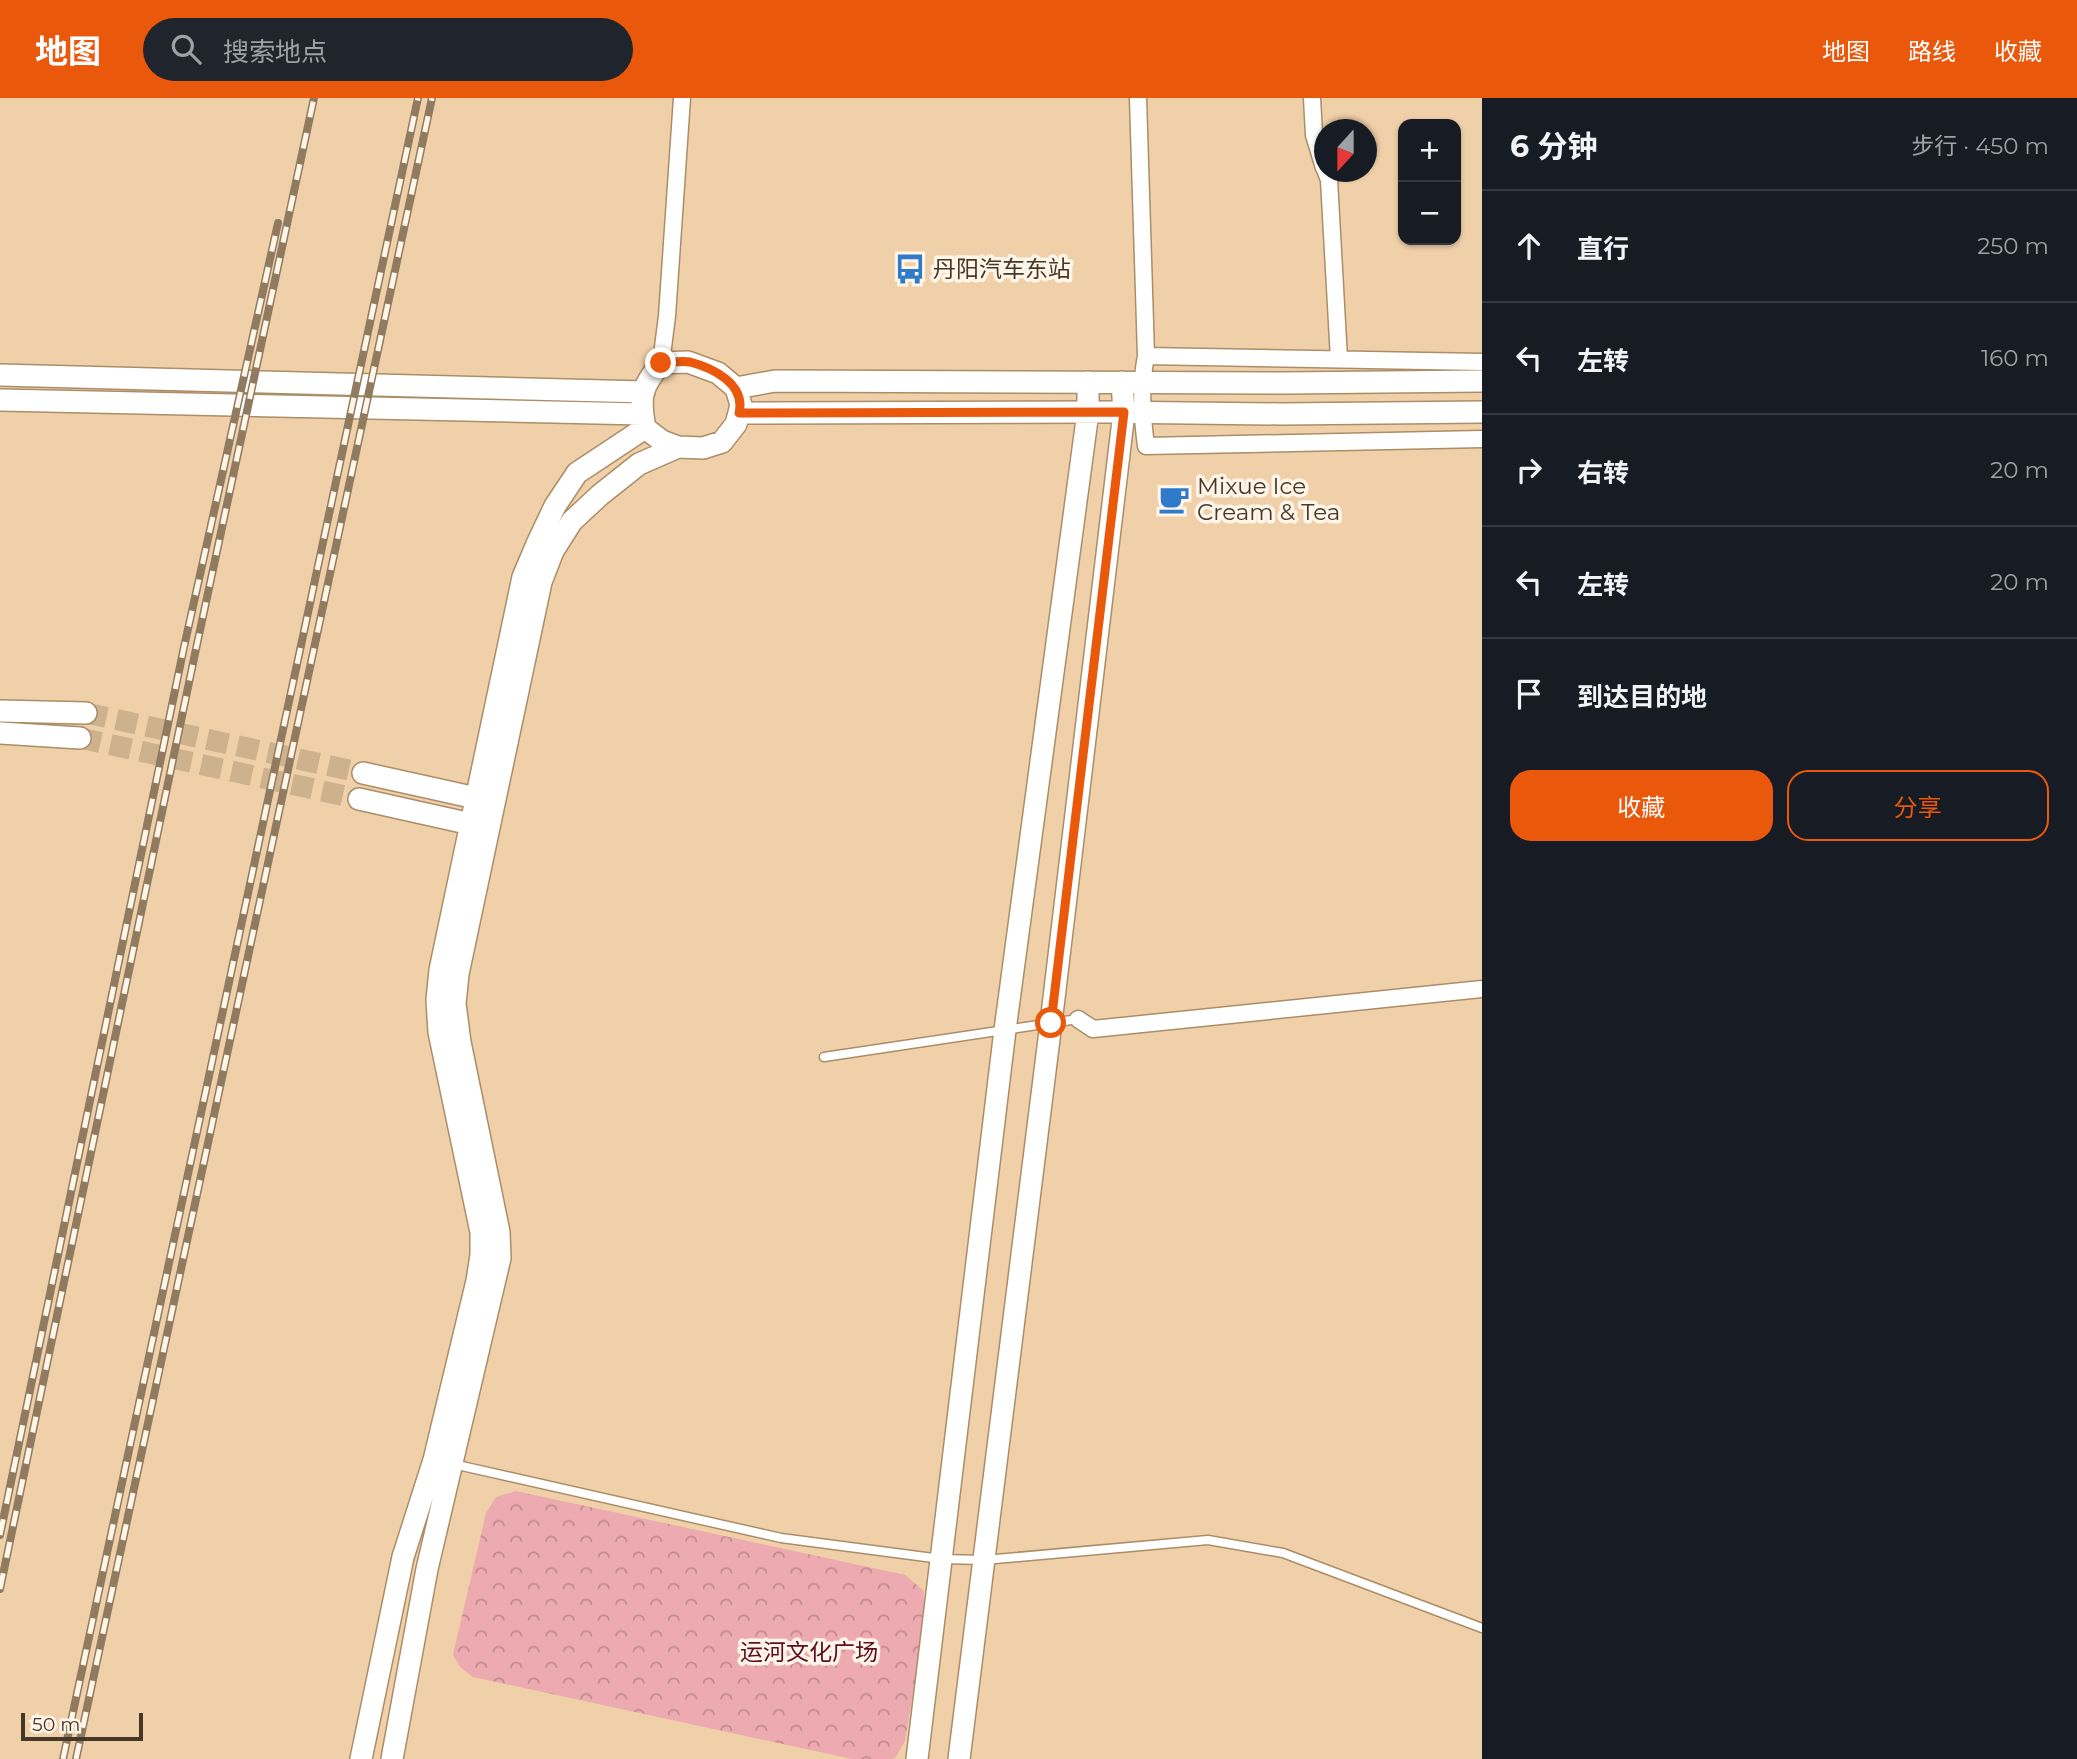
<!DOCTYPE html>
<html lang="zh">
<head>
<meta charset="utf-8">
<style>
  body { margin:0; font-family:Montserrat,"Noto Sans SC",sans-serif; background:#20242c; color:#f1f3f6 }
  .controls { position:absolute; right:21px; top:21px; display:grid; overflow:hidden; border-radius:14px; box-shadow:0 2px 5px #0004 }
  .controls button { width:63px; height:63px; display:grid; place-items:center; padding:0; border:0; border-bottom:2px solid #363941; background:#171b24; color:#f1f3f6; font:35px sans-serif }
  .compass { position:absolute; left:1314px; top:21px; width:63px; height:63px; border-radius:50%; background:#171b24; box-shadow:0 2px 5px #0004; rotate:201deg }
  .scale { position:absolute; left:21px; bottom:18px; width:122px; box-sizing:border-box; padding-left:7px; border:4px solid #453828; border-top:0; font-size:19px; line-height:24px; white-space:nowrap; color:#453828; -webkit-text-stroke:5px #fff5e9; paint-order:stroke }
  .stop { position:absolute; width:21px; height:21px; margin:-16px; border:5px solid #ea580c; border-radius:50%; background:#fff }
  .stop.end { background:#ea580c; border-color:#fff; box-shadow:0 2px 7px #0008 }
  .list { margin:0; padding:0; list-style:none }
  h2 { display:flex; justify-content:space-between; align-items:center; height:91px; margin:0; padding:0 28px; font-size:30px }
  h2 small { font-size:23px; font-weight:400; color:#9ea1a6 }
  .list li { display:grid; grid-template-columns:46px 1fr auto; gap:21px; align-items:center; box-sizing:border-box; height:112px; padding:0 28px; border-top:2px solid #363941 }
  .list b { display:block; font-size:26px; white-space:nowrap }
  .list em { font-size:23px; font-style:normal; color:#9ea1a6 }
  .actions { display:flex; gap:14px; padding:21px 28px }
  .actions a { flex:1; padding:16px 0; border:2px solid #ea580c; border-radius:21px; text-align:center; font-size:24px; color:#ea580c }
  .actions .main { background:#ea580c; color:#fff }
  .icon { flex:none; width:38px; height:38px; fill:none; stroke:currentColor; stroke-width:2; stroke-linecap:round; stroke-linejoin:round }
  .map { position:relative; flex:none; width:1482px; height:1661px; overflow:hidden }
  header { display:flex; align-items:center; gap:42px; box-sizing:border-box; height:98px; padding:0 35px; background:#ea580c; color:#fff }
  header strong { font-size:33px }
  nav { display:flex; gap:38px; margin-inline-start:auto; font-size:24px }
  .search { width:490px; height:63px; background:#20242c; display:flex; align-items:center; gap:18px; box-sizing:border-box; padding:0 24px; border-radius:38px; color:#9ea1a6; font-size:26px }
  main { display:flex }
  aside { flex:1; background:#171b24 }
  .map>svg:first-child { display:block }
  .forest { fill:url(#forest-crowns) }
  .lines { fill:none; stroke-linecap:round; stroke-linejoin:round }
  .secondary-tunnel { stroke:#ceb28e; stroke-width:21; stroke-dasharray:21 10; stroke-linecap:butt }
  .lane-casing { stroke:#ab8d67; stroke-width:11 }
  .street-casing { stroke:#ab8d67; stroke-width:19 }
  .secondary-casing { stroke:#ab8d67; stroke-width:24 }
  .lane { stroke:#fff; stroke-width:8 }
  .street { stroke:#fff; stroke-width:16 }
  .secondary { stroke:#fff; stroke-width:21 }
  .rail-casing { stroke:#907b60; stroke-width:8 }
  .rail { stroke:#fff5e9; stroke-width:5; stroke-dasharray:16; stroke-linecap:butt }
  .route { stroke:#ea580c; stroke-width:9 }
  .labels { text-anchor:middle; stroke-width:7; stroke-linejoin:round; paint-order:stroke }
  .poi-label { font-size:23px; fill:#453828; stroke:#fff5e9; text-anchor:start }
  .park-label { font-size:23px; fill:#5d0d21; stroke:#fff5e9 }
</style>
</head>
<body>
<header>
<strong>地图</strong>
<div class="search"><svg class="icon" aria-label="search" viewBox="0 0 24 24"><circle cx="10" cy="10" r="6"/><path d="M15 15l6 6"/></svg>搜索地点</div>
<nav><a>地图</a><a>路线</a><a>收藏</a></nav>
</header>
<main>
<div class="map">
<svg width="1482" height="1661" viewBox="0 0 1482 1661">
  <defs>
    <pattern id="forest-crowns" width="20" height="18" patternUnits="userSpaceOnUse" patternTransform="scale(1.75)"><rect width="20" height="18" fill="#edaab0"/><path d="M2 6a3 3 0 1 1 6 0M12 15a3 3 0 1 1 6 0" fill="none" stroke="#c28b8f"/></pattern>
  </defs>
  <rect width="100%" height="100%" fill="#f0d0a8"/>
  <path class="forest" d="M 516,1393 L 905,1477 L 923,1492 L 926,1515 L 905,1643 L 896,1659 L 892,1661 L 852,1661 L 473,1579 L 460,1569 L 453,1557 L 486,1415 L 496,1399 Z"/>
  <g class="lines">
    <path class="secondary-tunnel" d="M 86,615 L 363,675
      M 80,640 L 359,701"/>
    <g class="lane-casing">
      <path id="lane" d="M 824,959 L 1078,921
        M 453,1366 L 781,1440 L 941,1461 L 984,1462 L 1208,1442 L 1283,1455 L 1482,1530"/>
    </g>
    <g class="street-casing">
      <path id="street" d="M 1138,0 L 1146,258
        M 1312,0 L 1314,37 L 1324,70
        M 1326,74 L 1329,82 L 1339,261
        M 1482,264 L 1146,258 C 1140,289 1142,317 1146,348 L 1482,341
        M 661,265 L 667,218 L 682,0
        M 1078,921 L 1093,931 L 1482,891"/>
    </g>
    <g class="secondary-casing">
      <path id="secondary" d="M 688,264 L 718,275 L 736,290 L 741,307 L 736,326 L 722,344 L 703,350 L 678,349 L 662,343 L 645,330 C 639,298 641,290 661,265 Z
        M 0,277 L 644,294
        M 736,290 L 775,283 L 1284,285 L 1482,283
        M 0,302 L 642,316
        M 739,315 L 1106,314 L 1282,316 L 1482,314
        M 0,613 L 86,615
        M 0,635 L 80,640
        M 359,701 L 471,726 L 491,718 L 476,700 L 363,675
        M 361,1661 L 403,1459 L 434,1362 L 477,1183 L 481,1157 L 481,1134 L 439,934 L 437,902 L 440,872 L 523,479 L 537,446 L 555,408 L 577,375 L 645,330
        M 392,1661 L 427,1471 L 500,1160 L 499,1134 L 460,944 L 455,906 L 458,876 L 541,484 L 553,453 L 572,423 L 600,397 L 639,366 L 678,349
        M 917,1661 L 1005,932 L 1088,314 L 1088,284
        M 959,1661 L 1051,925 L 1124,314 L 1122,284"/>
    </g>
    <use href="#lane" class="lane"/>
    <use href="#street" class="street"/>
    <use href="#secondary" class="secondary"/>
    <g class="rail-casing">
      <path id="rail" d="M 0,1437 L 184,549 L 278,125
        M 0,1491 L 196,551 L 314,0
        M 63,1661 L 418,0
        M 76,1661 L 432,0"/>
    </g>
    <use href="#rail" class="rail"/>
  </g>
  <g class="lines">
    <path class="route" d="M 661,265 C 670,265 681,262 690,264 C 713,270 746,286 739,315 L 1124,314 L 1051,925"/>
  </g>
  <defs>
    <g id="bus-bare" transform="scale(2.415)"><path d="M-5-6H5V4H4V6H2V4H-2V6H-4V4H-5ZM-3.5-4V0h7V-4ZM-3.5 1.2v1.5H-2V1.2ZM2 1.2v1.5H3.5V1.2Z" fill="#307aca" stroke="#fff5e9" stroke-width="2.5" paint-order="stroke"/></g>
    <g id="cafe-bare" transform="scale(2.415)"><path d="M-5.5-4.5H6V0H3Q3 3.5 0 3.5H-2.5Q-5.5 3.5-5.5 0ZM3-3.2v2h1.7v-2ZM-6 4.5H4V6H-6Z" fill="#307aca" stroke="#fff5e9" stroke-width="2.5" paint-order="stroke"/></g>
  </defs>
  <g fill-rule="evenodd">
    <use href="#bus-bare" x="910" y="171"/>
    <use href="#cafe-bare" x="1174" y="401"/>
  </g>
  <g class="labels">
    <g class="poi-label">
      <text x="933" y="179">丹阳汽车东站</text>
      <text x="1197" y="396">Mixue Ice<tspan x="1197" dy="26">Cream &amp; Tea</tspan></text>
    </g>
    <g class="park-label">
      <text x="809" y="1562">运河文化广场</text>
    </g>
  </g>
</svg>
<div class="controls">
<button>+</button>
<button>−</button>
</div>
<svg class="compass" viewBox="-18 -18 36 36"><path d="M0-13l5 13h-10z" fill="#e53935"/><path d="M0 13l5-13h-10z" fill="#9ea1a6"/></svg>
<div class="scale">50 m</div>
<div class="stop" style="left:1051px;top:925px"></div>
<div class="stop end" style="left:661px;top:265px"></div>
</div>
<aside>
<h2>6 分钟<small>步行 · 450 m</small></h2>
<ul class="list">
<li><svg class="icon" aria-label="ahead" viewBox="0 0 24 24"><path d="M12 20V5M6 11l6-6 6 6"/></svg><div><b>直行</b></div><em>250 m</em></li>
<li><svg class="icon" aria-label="left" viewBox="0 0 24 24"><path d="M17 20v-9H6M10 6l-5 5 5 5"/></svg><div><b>左转</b></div><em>160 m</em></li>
<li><svg class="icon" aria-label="right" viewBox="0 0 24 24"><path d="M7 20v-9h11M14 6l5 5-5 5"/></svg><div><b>右转</b></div><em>20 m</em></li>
<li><svg class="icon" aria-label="left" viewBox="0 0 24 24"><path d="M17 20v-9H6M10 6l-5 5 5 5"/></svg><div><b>左转</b></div><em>20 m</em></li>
<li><svg class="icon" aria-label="arrive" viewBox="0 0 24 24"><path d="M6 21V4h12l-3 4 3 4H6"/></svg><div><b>到达目的地</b></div></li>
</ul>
<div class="actions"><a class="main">收藏</a><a>分享</a></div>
</aside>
</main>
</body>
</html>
